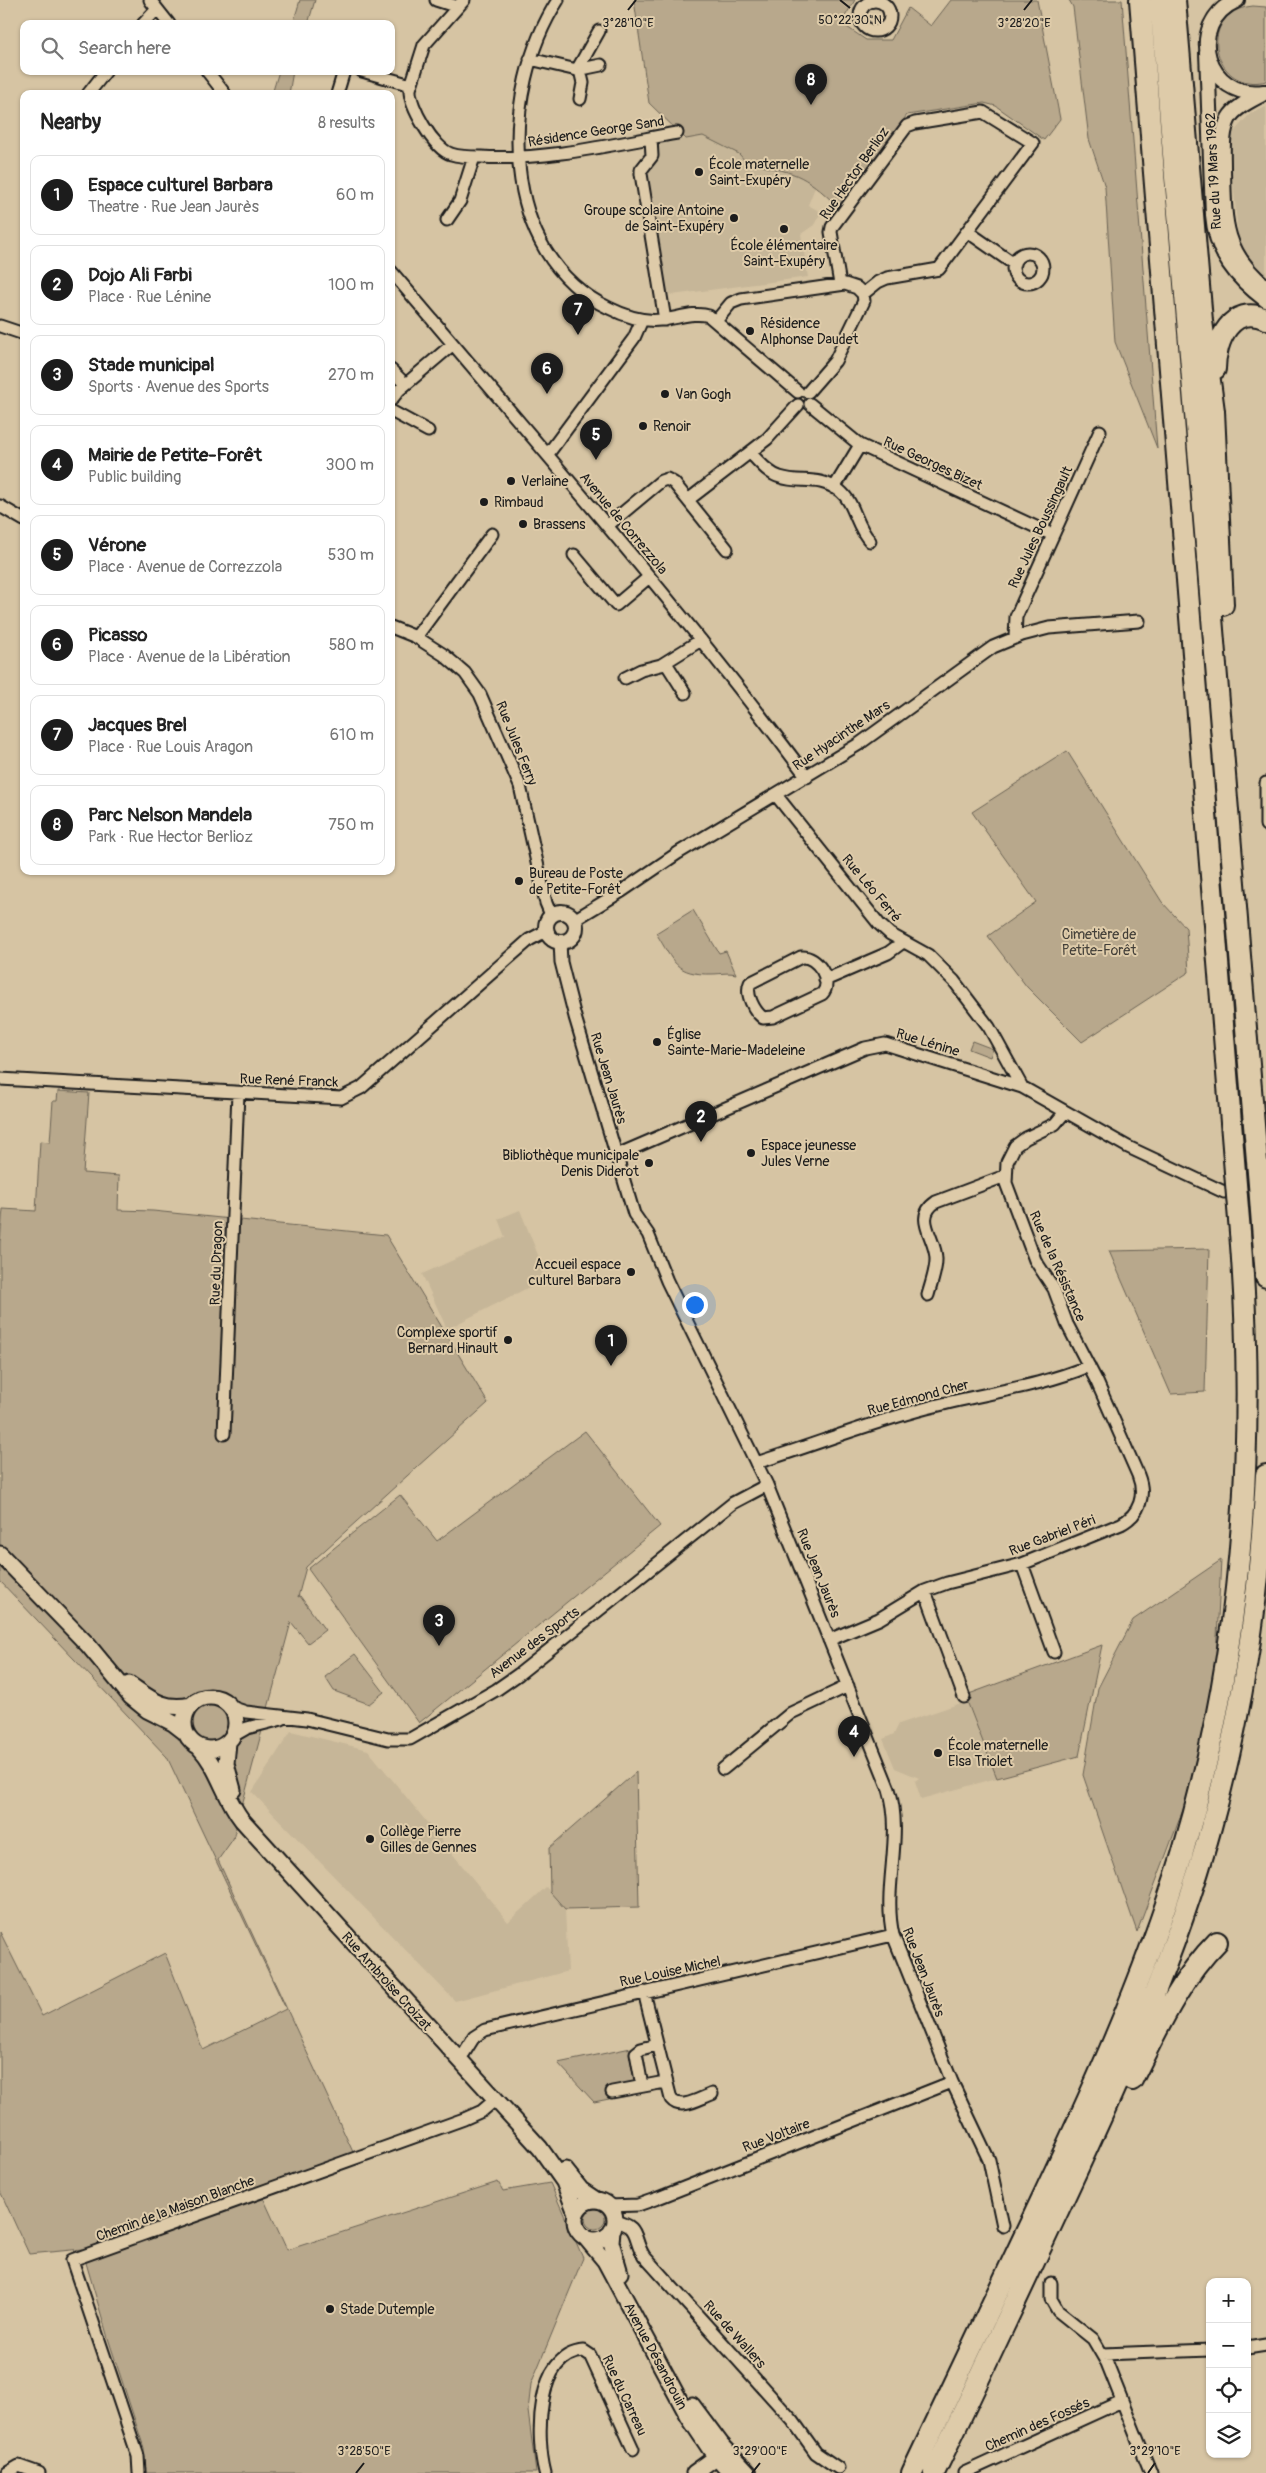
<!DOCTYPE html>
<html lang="en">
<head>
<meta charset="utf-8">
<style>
  body { margin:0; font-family:Pangolin,sans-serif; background:#f2f2f2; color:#222 }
  .controls { position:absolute; right:15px; bottom:15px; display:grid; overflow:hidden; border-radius:10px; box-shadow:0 1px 4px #0004 }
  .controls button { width:45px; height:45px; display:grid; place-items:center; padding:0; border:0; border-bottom:1px solid #e0e0e0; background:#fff; color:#222; font:25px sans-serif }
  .you { position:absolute; left:694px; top:1304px; width:18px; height:18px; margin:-12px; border:4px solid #fff; border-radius:50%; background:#1a73e8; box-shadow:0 0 0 8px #1a73e833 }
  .badge { display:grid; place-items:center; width:32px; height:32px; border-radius:50%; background:#1c1c1c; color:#fff; font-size:16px; font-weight:700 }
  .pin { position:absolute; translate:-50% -41px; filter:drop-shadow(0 1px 2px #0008) }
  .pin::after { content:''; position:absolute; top:26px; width:18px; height:15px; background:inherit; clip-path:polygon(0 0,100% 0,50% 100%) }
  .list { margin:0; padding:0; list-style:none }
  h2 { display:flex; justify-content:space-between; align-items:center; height:65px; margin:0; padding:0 20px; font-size:21px }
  h2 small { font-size:16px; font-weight:400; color:#767676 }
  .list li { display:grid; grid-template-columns:32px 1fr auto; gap:15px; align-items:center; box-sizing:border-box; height:80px; margin:0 10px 10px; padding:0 10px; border:1px solid #e0e0e0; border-radius:10px }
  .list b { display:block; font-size:19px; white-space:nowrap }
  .list p { margin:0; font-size:16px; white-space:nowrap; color:#767676 }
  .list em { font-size:16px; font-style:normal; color:#767676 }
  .icon { flex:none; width:28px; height:28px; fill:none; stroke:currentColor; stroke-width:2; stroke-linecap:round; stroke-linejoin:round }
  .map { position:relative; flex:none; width:1266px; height:2473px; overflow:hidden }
  .search { position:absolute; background:#fff; box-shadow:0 1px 4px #0004; left:20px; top:20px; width:375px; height:55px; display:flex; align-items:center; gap:12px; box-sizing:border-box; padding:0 18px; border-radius:10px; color:#767676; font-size:19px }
  .panel { position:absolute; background:#fff; box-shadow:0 1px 4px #0004; left:20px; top:90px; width:375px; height:785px; border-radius:10px }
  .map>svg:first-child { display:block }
  .built { fill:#c6b698 }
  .green { fill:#b8a88c; stroke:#6a6254 }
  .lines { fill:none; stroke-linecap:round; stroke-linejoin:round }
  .minor-casing { stroke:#1c1c1c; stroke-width:15 }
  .tertiary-casing { stroke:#1c1c1c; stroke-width:18 }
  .secondary-casing { stroke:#1c1c1c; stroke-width:19 }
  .motorway-casing { stroke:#1c1c1c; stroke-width:24 }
  .minor { stroke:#decba9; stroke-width:11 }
  .tertiary { stroke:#decba9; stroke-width:14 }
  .secondary { stroke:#decba9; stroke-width:15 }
  .motorway { stroke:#decba9; stroke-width:20 }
  .motorway-bridge-casing { stroke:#1c1c1c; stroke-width:24; stroke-linecap:butt }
  .motorway-bridge { stroke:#decba9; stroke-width:20 }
  .ticks { fill:none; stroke:#1c1c1c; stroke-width:2 }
  .poi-dot { fill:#1c1c1c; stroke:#decba9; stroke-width:2 }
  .labels { text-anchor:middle; stroke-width:4; stroke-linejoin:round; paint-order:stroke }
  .street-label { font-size:14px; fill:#1c1c1c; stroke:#decba9 }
  .poi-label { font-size:14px; fill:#1c1c1c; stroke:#decba9; text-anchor:start }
  .park-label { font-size:14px; fill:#433f38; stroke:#decba9 }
  .ticks-label { font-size:12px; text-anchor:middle; fill:#1c1c1c; stroke:#decba9; stroke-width:4; stroke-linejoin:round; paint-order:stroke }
</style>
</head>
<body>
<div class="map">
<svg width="1266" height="2473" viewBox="0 0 1266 2473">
  <rect width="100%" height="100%" fill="#d6c4a3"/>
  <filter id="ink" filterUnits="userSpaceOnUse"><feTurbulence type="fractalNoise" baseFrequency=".02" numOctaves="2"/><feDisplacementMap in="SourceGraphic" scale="10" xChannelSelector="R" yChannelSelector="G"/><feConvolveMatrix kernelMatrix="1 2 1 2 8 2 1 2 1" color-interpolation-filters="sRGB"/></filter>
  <g filter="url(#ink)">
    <path class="built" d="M 1266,107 L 1266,278 L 1251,265 L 1238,235 L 1229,137 L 1251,113 Z
      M 703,136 L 739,154 L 747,163 L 787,170 L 816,185 L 808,205 L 821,212 L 814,225 L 801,234 L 808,277 L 672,295 L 666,292 L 658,240 L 654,236 L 644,173 L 657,159 L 654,144 Z
      M 520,1210 L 544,1270 L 535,1284 L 447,1329 L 422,1274 L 505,1237 L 498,1219 Z
      M 967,1701 L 997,1778 L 921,1799 L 915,1781 L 919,1778 L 895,1768 L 883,1739 L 894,1734 L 899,1724 Z
      M 291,1731 L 368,1750 L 508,1922 L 546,1887 L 565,1909 L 568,1971 L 455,2001 L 252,1792 Z"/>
    <path class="green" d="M 300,0 L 315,0 L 308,24 L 293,24 Z
      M 634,0 L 855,0 L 841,23 L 866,40 L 891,40 L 908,8 L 931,26 L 951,0 L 1037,0 L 1060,119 L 1044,140 L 996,106 L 984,103 L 907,115 L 838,207 C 802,171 794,173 747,163 L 739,154 L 703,136 L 686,139 L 649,103 Z
      M 1069,0 L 1122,0 L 1157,448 L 1115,342 L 1105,187 L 1089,139 L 1073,7 Z
      M 1253,6 L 1266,7 L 1266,81 C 1212,95 1195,11 1253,6 Z
      M 279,71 L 293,71 L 289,94 L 272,94 Z
      M 1067,751 L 1162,902 L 1186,928 L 1189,972 L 1082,1042 L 1027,987 L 988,936 L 1036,902 L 972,812 Z
      M 693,910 L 719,953 L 726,951 L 736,974 C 728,972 720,974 712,974 C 675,975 674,962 656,933 Z
      M 972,1041 L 993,1049 L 990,1057 L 969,1049 Z
      M 58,1091 L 89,1093 L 83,1173 L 119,1176 L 118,1210 L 153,1211 L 386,1235 L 488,1403 L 306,1567 L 298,1597 L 300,1596 L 325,1630 L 308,1643 L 291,1622 L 233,1839 L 218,1860 L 353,2152 L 261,2193 L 287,2250 L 498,2182 L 503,2191 L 550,2183 L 583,2258 L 531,2384 L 528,2411 L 536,2473 L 146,2473 L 144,2448 L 108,2338 L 82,2249 L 29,2254 L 0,2191 L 0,1932 L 42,2016 L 165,1953 L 203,2050 L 286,2009 L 167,1757 L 0,1581 L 0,1243 L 3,1209 L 36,1211 L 40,1141 L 50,1142 L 53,1101 L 57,1101 Z
      M 1209,1249 L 1205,1392 L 1171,1394 L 1109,1251 Z
      M 585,1431 L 660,1526 L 419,1723 L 308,1569 L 400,1495 L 437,1541 Z
      M 1221,1560 L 1215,1675 L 1190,1791 L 1137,1932 L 1083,1775 L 1098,1688 L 1133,1620 Z
      M 1102,1645 L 1079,1756 L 997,1778 L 967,1701 L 969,1694 Z
      M 355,1654 L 384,1692 L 369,1704 L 334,1691 L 325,1677 Z
      M 636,1772 L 639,1907 L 565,1909 L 550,1892 L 549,1848 Z
      M 631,2048 L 638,2077 L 633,2084 L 607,2090 L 609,2099 L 594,2102 L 558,2063 Z
      M585 2219a10 10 0 1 1 20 0a10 10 0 1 1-20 0Z"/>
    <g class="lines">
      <g class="minor-casing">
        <path id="minor" d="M 150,0 L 169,24
          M 436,0 L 458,7
          M 464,0 L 424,45 L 410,89 C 409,106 434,149 451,154 C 460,157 472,157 481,157 C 543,161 615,144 677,133
          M 558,0 C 499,91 497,255 609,308 C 625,316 643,322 660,320 C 676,319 694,311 709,316 L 798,392
          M860 16a15 15 0 1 1 30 0a15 15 0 1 1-30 0Z
          M 143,24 L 157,9
          M 530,59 L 577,70 L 601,65
          M 577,70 L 599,31
          M 207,71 L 225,94
          M 362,71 L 411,85
          M 88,94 L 106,71
          M 337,94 L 344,71
          M 580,99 L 583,83 L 580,70
          M 651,138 L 652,156 L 641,170 L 641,174 L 665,320
          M 447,220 L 460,201 L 474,157
          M 968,232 L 1014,264
          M1013 268a15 15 0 1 1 30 0a15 15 0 1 1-30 0Z
          M 391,271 C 532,438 677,602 807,777
          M 840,284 L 831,232 L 832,227 L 907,126 L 915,123 L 983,112 L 1033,143 L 939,269 L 887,278 L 878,282 L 863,294
          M 716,321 L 731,303 L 741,299 L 845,284 L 857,288 L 863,294
          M 0,326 L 24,334
          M 391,370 L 405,384
          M 808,392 L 835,361 L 864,301 L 863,294
          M 391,400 L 399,390 L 453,344
          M 810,404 L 860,445 L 1053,535
          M 391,411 L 428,431
          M 750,453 C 759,461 768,474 780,477 C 801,484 818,475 840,491 C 855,503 856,527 870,541
          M 548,454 L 634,338 L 642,320
          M 834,488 L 860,445
          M 688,500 L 767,439 L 798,405
          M 0,506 L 24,520
          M 607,526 L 661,481 L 667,479 L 674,483 L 727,549
          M 574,555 L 616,605 L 649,577
          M 391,627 L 416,637 L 444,655 L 465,673 L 480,694 L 520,786 L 546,903 L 551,915
          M 416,637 L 492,534
          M 1015,637 L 1016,617 L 1100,431
          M 666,663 L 685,693
          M 625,678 L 641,670 L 661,665 L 701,640
          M 1266,783 L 1266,825
          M 776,795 L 879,924 L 890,934 L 928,955 L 954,981 L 989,1027 L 1022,1087
          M 574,920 L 622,891 L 678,853 L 859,744 L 993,647 L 1022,635 L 1049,628 L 1139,621
          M 560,941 L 561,962 L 575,1017 L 634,1214 L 648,1234 L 667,1281 L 767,1485 L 889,1789 C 904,1837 882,1887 893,1935 L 952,2082 L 989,2160 L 1003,2226
          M 801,957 C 817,955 834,982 822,994 L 773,1017 L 763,1018 C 754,1011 745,994 750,983 Z
          M 825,980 L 888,953 L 903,942
          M 0,1079 L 341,1098 L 361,1088 L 529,940 L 546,931
          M 617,1155 L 865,1048 L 885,1044 L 1022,1087 L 1128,1147 L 1224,1192
          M 928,1295 C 931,1284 936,1271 936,1260 C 937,1239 912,1218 936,1202 L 1005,1176
          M 224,1434 L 238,1093
          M 756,1463 C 814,1445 869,1423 927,1408 C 982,1393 1036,1388 1089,1366
          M 1022,1564 L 1054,1652
          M 925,1591 L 964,1697
          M 829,1640 L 879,1619 L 925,1591 L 947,1583 L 1022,1564 L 1121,1524 C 1140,1514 1146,1495 1138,1475 L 1097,1382 L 1067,1324 L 1054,1289 L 1035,1260 L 1006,1183 L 1007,1162 L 1015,1146 L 1026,1138 L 1055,1124 L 1065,1112
          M 231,1707 L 246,1712 L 307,1719 L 388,1739 L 410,1739 L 496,1690 L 519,1674 L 733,1503 L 767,1485
          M 233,1736 L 247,1728 L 282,1719
          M 723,1769 L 791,1713 L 848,1686
          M 644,1992 L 671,2099 C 681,2111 700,2098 712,2094
          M 464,2053 L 474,2037 L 485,2030 L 893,1935
          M 642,2086 L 636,2053 L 641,2049 L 657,2045
          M 612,2092 L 665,2082
          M 609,2206 L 638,2205 L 658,2198 L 952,2082
          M 614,2221 C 641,2226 632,2237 644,2256 L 793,2421 L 816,2453 L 838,2468
          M 1051,2283 L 1051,2299 L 1058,2311 L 1093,2339 L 1107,2363 L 1151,2473
          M 1247,2348 L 1266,2345
          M 1103,2354 L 1210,2350
          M 7,2473 L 19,2466 L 39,2473
          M 139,2473 L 138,2456 L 72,2260 L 464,2119 L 482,2111 L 496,2099
          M 545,2473 C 536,2439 535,2354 584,2351 L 590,2355 L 633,2449
          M 964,2473 L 1122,2401"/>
      </g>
      <g class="tertiary-casing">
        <path id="tertiary" d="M 1237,0 C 1184,24 1206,100 1264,92
          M 1207,52 L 1213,215 C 1216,253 1236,278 1266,300
          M 1266,92 C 1254,99 1236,106 1229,118 C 1221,133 1223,151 1223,167 C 1224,219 1222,252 1266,287
          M546 927a15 15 0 1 1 30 0a15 15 0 1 1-30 0Z"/>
      </g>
      <g class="secondary-casing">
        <path id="secondary" d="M 0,1554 L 88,1645 L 131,1697 L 147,1710 L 173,1723 L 186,1733
          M 129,1684 C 151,1699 163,1711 191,1705
          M184 1723a26 26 0 1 1 52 0a26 26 0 1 1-52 0Z
          M 228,1742 L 226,1764 L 233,1790
          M 199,1747 C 219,1768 224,1797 242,1820 L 540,2148 L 564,2182 L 576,2213
          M 565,2170 L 581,2190 L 596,2200
          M575 2220a20 20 0 1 1 40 0a20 20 0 1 1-40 0Z
          M 612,2230 L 611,2242 L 620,2273
          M 585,2237 L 605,2261 L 688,2416 L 710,2449 L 731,2473 L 739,2463
          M 692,2405 L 721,2444 L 748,2473
          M 694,2473 L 723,2452"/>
      </g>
      <g class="motorway-casing">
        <path id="motorway" d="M 1140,0 L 1235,1172
          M 1160,0 C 1192,395 1229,790 1259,1185
          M 1175,0 L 1202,321 L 1214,411 L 1223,605
          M 1215,369 C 1215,341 1232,303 1266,319
          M 1263,1238 L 1266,1277
          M 1132,2080 C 1156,2032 1179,1980 1217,1942
          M 912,2473 C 951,2390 990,2307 1030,2224 C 1087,2104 1143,1983 1182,1855 C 1243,1652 1257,1442 1240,1232
          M 934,2473 C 978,2382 1021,2290 1064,2198 C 1120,2078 1176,1956 1211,1827 C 1243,1712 1260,1594 1266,1475"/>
      </g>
      <use href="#minor" class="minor"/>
      <use href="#tertiary" class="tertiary"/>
      <use href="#secondary" class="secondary"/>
      <use href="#motorway" class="motorway"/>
      <g class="motorway-bridge-casing">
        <path id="motorway-bridge" d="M 1235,1172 L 1240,1232
          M 1259,1185 L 1263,1238"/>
      </g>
      <use href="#motorway-bridge" class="motorway-bridge"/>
    </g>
  </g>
  <path class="ticks" d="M 840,0 L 850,8M 628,10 L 636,0M 1024,10 L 1032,0M 356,2473 L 364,2463M 752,2473 L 760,2463M 1148,2473 L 1155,2463"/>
  <g class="poi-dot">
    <circle cx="699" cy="172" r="5"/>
    <circle cx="734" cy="218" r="5"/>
    <circle cx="784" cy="229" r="5"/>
    <circle cx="750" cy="331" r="5"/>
    <circle cx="665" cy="394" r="5"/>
    <circle cx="643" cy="426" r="5"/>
    <circle cx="511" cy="481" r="5"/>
    <circle cx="484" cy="502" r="5"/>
    <circle cx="523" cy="524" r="5"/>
    <circle cx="519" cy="881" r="5"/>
    <circle cx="657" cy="1042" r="5"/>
    <circle cx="751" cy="1153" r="5"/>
    <circle cx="649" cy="1163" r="5"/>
    <circle cx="631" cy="1272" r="5"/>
    <circle cx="508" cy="1340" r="5"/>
    <circle cx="938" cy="1753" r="5"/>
    <circle cx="370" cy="1839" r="5"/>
    <circle cx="330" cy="2309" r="5"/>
  </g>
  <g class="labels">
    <g class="street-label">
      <text transform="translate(596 131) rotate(-9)" y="5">Résidence George Sand</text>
      <text transform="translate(1213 171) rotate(-93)" y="5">Rue du 19 Mars 1962</text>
      <text transform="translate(854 173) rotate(-55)" y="5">Rue Hector Berlioz</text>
      <text transform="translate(933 463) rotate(25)" y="5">Rue Georges Bizet</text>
      <text transform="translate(624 523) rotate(50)" y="5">Avenue de Correzzola</text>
      <text transform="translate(1040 527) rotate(-65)" y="5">Rue Jules Boussingault</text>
      <text transform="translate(841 735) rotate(-34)" y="5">Rue Hyacinthe Mars</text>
      <text transform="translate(517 743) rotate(68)" y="5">Rue Jules Ferry</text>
      <text transform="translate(872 888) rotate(50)" y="5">Rue Léo Ferré</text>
      <text transform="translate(928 1042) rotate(17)" y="5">Rue Lénine</text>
      <text transform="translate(609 1078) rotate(73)" y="5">Rue Jean Jaurès</text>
      <text transform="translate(289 1080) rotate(2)" y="5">Rue René Franck</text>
      <text transform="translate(216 1263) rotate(-88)" y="5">Rue du Dragon</text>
      <text transform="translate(1058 1266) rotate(66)" y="5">Rue de la Résistance</text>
      <text transform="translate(918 1397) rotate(-15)" y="5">Rue Edmond Cher</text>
      <text transform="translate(1052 1535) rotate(-21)" y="5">Rue Gabriel Péri</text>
      <text transform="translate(819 1573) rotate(68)" y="5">Rue Jean Jaurès</text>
      <text transform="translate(534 1642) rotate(-37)" y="5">Avenue des Sports</text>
      <text transform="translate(670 1971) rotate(-12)" y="5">Rue Louise Michel</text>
      <text transform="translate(924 1972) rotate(69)" y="5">Rue Jean Jaurès</text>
      <text transform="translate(387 1981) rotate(48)" y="5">Rue Ambroise Croizat</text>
      <text transform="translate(776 2135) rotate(-21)" y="5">Rue Voltaire</text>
      <text transform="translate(175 2208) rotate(-20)" y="5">Chemin de la Maison Blanche</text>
      <text transform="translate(735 2334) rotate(48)" y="5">Rue de Wallers</text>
      <text transform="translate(656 2356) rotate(62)" y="5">Avenue Désandrouin</text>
      <text transform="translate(625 2395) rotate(65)" y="5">Rue du Carreau</text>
      <text transform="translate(1037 2424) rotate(-24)" y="5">Chemin des Fossés</text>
    </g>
    <g class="poi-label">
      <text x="709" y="169">École maternelle<tspan x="709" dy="16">Saint-Exupéry</tspan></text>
      <text x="724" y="215" text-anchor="end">Groupe scolaire Antoine<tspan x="724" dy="16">de Saint-Exupéry</tspan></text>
      <text x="784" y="250" text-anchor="middle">École élémentaire<tspan x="784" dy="16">Saint-Exupéry</tspan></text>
      <text x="760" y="328">Résidence<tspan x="760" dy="16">Alphonse Daudet</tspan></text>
      <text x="675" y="399">Van Gogh</text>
      <text x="653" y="431">Renoir</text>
      <text x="521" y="486">Verlaine</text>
      <text x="494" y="507">Rimbaud</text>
      <text x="533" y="529">Brassens</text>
      <text x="529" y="878">Bureau de Poste<tspan x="529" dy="16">de Petite-Forêt</tspan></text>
      <text x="667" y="1039">Église<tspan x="667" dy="16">Sainte-Marie-Madeleine</tspan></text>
      <text x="761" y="1150">Espace jeunesse<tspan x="761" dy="16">Jules Verne</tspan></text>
      <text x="639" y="1160" text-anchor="end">Bibliothèque municipale<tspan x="639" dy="16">Denis Diderot</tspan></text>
      <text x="621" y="1269" text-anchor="end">Accueil espace<tspan x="621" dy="16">culturel Barbara</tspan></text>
      <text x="498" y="1337" text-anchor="end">Complexe sportif<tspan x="498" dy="16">Bernard Hinault</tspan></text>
      <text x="948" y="1750">École maternelle<tspan x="948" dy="16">Elsa Triolet</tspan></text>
      <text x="380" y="1836">Collège Pierre<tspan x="380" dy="16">Gilles de Gennes</tspan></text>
      <text x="340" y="2314">Stade Dutemple</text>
    </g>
    <g class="park-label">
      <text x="1099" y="939">Cimetière de<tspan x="1099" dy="16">Petite-Forêt</tspan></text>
    </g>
  </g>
  <g class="ticks-label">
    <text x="850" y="24">50°22'30"N</text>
    <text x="628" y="27">3°28'10"E</text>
    <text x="1024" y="27">3°28'20"E</text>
    <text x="364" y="2455">3°28'50"E</text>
    <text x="760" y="2455">3°29'00"E</text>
    <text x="1155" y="2455">3°29'10"E</text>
  </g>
</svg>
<div class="controls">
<button>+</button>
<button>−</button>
<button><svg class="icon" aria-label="locate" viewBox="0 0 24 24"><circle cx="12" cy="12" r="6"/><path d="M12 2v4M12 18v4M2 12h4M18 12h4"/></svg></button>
<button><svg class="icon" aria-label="layers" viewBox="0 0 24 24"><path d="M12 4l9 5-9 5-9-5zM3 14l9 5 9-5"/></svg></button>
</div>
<div class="you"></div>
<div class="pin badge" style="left:611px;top:1366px">1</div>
<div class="pin badge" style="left:701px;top:1142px">2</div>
<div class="pin badge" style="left:439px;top:1646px">3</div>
<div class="pin badge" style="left:854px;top:1757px">4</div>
<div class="pin badge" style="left:596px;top:460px">5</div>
<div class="pin badge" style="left:547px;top:394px">6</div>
<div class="pin badge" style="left:578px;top:335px">7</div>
<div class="pin badge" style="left:811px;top:105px">8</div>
<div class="search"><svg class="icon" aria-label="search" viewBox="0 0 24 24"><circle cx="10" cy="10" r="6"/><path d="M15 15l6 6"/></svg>Search here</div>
<section class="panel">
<h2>Nearby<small>8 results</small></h2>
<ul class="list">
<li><span class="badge">1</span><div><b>Espace culturel Barbara</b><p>Theatre · Rue Jean Jaurès</p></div><em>60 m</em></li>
<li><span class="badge">2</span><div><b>Dojo Ali Farbi</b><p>Place · Rue Lénine</p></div><em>100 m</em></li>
<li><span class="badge">3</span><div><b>Stade municipal</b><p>Sports · Avenue des Sports</p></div><em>270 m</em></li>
<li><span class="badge">4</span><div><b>Mairie de Petite-Forêt</b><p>Public building</p></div><em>300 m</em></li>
<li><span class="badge">5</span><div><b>Vérone</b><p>Place · Avenue de Correzzola</p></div><em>530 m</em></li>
<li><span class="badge">6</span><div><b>Picasso</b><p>Place · Avenue de la Libération</p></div><em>580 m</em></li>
<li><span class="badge">7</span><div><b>Jacques Brel</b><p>Place · Rue Louis Aragon</p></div><em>610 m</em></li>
<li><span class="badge">8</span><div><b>Parc Nelson Mandela</b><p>Park · Rue Hector Berlioz</p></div><em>750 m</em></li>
</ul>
</section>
</div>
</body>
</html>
